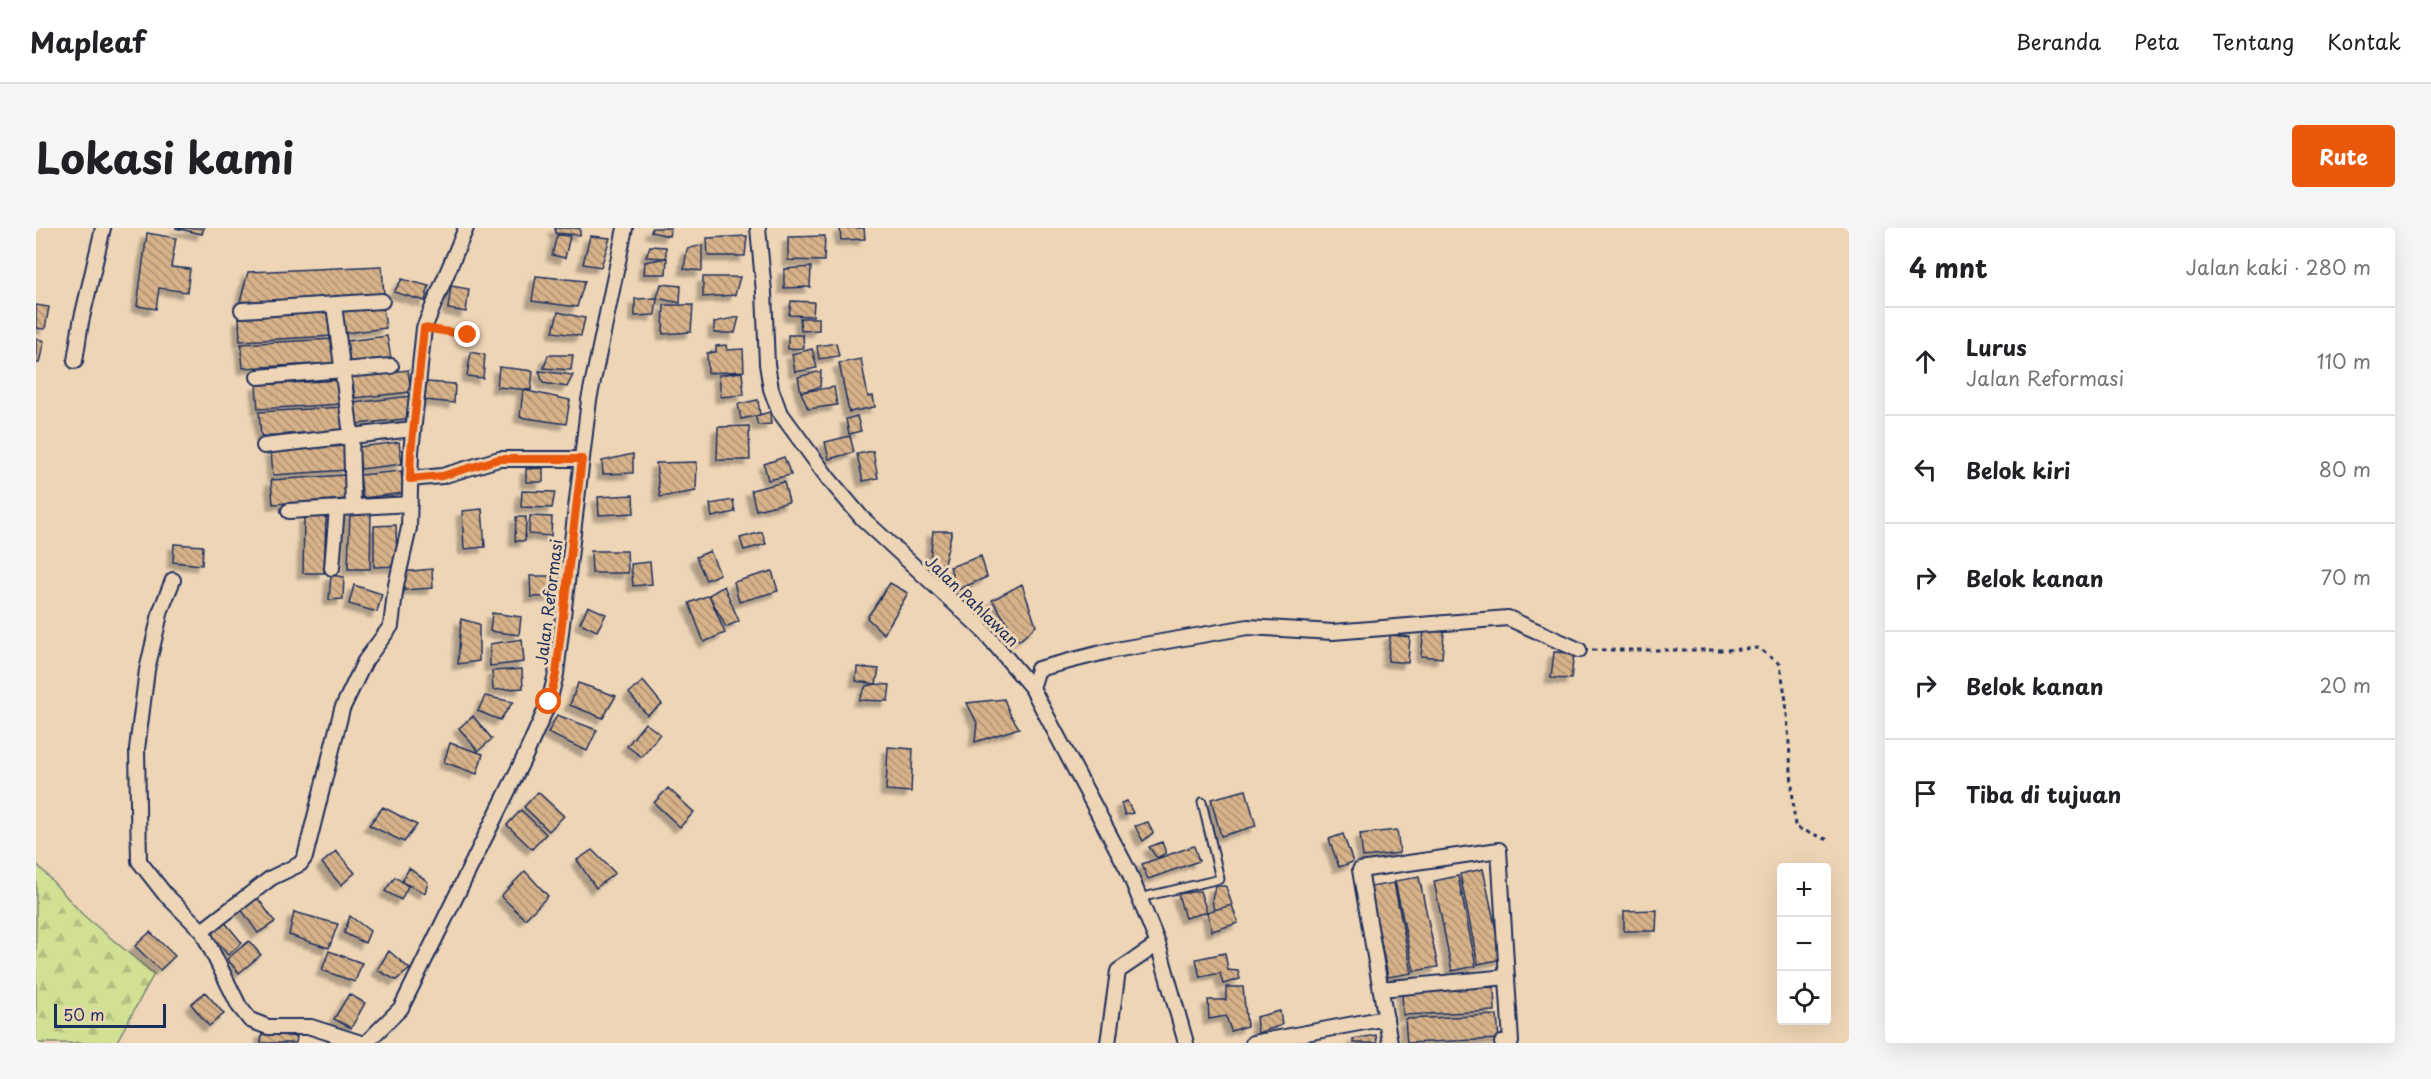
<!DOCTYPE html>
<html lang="id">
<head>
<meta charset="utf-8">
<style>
  body { margin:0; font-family:"Playpen Sans",sans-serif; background:#f6f6f6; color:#202124 }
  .controls { position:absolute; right:18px; bottom:18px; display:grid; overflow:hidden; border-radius:6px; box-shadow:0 6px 24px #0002 }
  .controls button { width:54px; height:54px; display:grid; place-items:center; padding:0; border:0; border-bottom:2px solid #e0e0e0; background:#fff; color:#202124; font:30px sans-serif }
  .scale { position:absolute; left:18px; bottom:15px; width:112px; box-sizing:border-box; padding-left:6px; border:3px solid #1b2f5e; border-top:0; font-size:16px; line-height:21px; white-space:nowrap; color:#1b2f5e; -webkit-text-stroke:4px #eed5b6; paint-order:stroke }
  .stop { position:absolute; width:18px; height:18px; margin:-14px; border:4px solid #ea580c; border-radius:50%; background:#fff }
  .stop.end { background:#ea580c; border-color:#fff; box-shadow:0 2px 6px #0008 }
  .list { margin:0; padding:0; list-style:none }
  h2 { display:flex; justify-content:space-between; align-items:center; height:78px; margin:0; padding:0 24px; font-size:26px }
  h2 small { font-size:20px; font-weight:400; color:#757577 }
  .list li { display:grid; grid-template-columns:39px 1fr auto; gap:18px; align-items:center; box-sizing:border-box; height:108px; padding:0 24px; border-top:2px solid #e0e0e0 }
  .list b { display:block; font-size:22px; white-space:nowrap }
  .list p { margin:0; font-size:20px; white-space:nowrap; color:#757577 }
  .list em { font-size:20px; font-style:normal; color:#757577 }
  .icon { flex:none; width:33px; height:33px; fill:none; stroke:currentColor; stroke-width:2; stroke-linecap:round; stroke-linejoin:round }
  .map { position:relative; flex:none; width:1813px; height:815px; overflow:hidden; border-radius:6px }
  header { display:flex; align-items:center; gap:36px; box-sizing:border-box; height:84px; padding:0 30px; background:#fff; border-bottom:2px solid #e0e0e0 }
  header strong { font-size:28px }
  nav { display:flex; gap:33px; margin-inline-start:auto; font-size:21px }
  .intro { display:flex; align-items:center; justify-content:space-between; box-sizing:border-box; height:144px; padding:0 36px }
  h1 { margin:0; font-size:42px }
  .button { padding:15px 27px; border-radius:6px; background:#ea580c; color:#fff; font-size:21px; font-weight:700 }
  main { display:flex; gap:36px; padding:0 36px }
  aside { flex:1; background:#fff; border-radius:6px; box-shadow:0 6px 24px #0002 }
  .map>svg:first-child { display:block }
  .forest { fill:url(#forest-firs); stroke:#768878; stroke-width:1.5 }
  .building { fill:url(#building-back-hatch); stroke:#1b2f5e; stroke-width:1.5; filter:url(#shadow) }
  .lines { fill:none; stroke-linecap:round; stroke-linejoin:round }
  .lane-casing { stroke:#1b2f5e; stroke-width:11 }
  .street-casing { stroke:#1b2f5e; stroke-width:18 }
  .path { stroke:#1b2f5e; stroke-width:3; stroke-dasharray:4.5 4.5; stroke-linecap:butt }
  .lane { stroke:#eed5b6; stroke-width:7 }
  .street { stroke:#eed5b6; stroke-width:14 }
  .route { stroke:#ea580c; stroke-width:8 }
  .labels { text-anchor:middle; stroke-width:6; stroke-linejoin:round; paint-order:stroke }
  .street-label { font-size:16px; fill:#1b2f5e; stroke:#eed5b6 }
</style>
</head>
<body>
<header>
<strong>Mapleaf</strong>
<nav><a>Beranda</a><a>Peta</a><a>Tentang</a><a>Kontak</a></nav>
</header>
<div class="intro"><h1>Lokasi kami</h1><a class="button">Rute</a></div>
<main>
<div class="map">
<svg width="1813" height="815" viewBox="0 0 1813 815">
  <defs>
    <pattern id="forest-firs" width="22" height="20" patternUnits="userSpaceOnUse" patternTransform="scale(1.5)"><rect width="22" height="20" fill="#d2e093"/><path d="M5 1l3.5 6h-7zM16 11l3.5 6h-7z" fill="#b4c081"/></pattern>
    <pattern id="building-back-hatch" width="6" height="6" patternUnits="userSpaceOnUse" patternTransform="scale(1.5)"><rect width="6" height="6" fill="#d7b289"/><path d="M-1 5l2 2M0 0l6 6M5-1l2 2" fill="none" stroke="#ae9173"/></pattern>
    <filter id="shadow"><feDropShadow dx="-5.5" dy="5.5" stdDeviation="1.5" flood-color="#0004"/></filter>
  </defs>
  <rect width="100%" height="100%" fill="#eed5b6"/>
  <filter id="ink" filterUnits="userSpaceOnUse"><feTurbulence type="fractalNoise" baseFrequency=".0167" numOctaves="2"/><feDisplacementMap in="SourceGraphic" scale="12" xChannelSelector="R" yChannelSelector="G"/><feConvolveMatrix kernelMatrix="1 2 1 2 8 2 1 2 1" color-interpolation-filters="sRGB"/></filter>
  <g filter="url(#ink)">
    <path class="forest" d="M 0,635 L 47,687 L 118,746 L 80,815 L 0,815 Z"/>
    <path class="building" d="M 139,0 L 168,0 L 166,6 Z
      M 519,0 L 544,0 L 544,7 L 519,5 Z
      M 616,0 L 635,0 L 633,8 L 615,4 Z
      M 804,0 L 828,0 L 829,11 L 805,12 Z
      M 111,5 L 140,10 L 135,39 L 154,41 L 151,64 L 123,60 L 120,81 L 101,78 Z
      M 521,7 L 534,8 L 529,30 L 516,27 Z
      M 554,8 L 574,10 L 565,39 L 547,36 Z
      M 711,8 L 709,28 L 672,28 L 671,10 Z
      M 789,8 L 788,33 L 752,32 L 752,9 Z
      M 666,17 L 666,43 L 648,41 L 651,21 Z
      M 614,18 L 630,19 L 630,30 L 610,29 Z
      M 631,30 L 630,46 L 608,46 L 609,34 Z
      M 346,38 L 348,67 L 204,74 L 212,44 Z
      M 775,39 L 774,59 L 748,60 L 748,41 Z
      M 500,48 L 549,53 L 541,79 L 496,73 Z
      M 667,49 L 704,49 L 699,67 L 667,69 Z
      M 366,51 L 393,58 L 389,73 L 358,64 Z
      M 625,56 L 645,58 L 644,75 L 621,70 Z
      M 415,58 L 433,61 L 430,84 L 412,81 Z
      M 621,70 L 619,87 L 599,88 L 599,71 Z
      M 755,73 L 778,74 L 777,88 L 753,87 Z
      M 0,77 L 13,79 L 9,101 L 0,100 Z
      M 628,77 L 657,77 L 655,104 L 627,106 Z
      M 347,78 L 350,100 L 309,105 L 306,83 Z
      M 295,84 L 297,108 L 204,113 L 203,90 Z
      M 522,84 L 549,90 L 545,108 L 517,104 Z
      M 703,89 L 699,105 L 678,105 L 678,94 Z
      M 764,90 L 783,90 L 783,102 L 765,103 Z
      M 752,107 L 767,107 L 768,120 L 752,121 Z
      M 351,108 L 355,130 L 314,135 L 311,113 Z
      M 0,110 L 8,113 L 3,135 L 0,135 Z
      M 298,111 L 299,135 L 207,140 L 205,116 Z
      M 800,115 L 803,128 L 783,131 L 781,118 Z
      M 690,117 L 691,122 L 707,121 L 708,143 L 672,145 L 671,125 L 680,124 L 680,118 Z
      M 776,121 L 781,140 L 759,144 L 756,126 Z
      M 435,124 L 449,127 L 447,150 L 431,148 Z
      M 512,127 L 537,127 L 535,142 L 508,140 Z
      M 825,131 L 832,169 L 837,168 L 839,179 L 813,184 L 803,135 Z
      M 463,139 L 497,143 L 495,162 L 461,159 Z
      M 372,142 L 375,164 L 319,170 L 316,149 Z
      M 503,143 L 537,147 L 531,159 L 507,155 Z
      M 785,143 L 784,159 L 765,164 L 762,149 Z
      M 706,144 L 708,167 L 685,169 L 683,147 Z
      M 304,152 L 306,176 L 222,181 L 220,157 Z
      M 390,154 L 419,156 L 418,175 L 389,172 Z
      M 798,159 L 801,177 L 772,181 L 765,164 Z
      M 487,162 L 534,172 L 530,196 L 484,189 Z
      M 375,168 L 377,190 L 321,196 L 318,175 Z
      M 722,172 L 724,187 L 705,191 L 702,176 Z
      M 307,179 L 309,202 L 225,208 L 223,184 Z
      M 734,184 L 735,196 L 722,197 L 719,188 Z
      M 821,188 L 825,203 L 813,206 L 810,191 Z
      M 713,198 L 714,232 L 681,232 L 682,199 Z
      M 814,208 L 818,224 L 793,231 L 789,214 Z
      M 363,214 L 366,236 L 325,241 L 322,219 Z
      M 309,218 L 311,242 L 237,247 L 235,223 Z
      M 837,223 L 842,250 L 827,253 L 821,226 Z
      M 597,226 L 597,245 L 567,246 L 566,233 Z
      M 748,229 L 755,247 L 732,252 L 728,236 Z
      M 661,234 L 660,263 L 624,269 L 620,235 Z
      M 507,240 L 507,254 L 490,254 L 490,241 Z
      M 365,243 L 368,265 L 327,270 L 324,247 Z
      M 309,247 L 311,271 L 237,276 L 235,252 Z
      M 748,254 L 753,274 L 720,282 L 715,262 Z
      M 486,263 L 519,264 L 516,280 L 485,279 Z
      M 597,267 L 598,285 L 563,287 L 562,269 Z
      M 697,272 L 699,284 L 676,289 L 674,276 Z
      M 446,281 L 449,319 L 428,321 L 426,283 Z
      M 314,284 L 335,285 L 334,341 L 312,341 Z
      M 494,288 L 516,289 L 515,308 L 493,306 Z
      M 268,289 L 290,289 L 288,345 L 267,345 Z
      M 480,289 L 490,289 L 489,313 L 479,313 Z
      M 360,297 L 361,338 L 338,339 L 338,298 Z
      M 897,303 L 916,303 L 908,336 L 894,334 Z
      M 726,304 L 730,316 L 708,322 L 704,310 Z
      M 138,316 L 167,318 L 166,337 L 137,334 Z
      M 555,323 L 591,323 L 592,345 L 556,345 Z
      M 674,323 L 684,346 L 670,352 L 660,329 Z
      M 945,328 L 951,349 L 921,362 L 914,339 Z
      M 614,334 L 616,356 L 597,358 L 595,336 Z
      M 396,341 L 397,360 L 368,362 L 366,344 Z
      M 736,343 L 742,363 L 703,374 L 698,354 Z
      M 295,347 L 308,349 L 307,371 L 293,372 Z
      M 494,348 L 529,348 L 530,368 L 495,369 Z
      M 854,355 L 872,365 L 848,406 L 831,390 Z
      M 986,356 L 1000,398 L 983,413 L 956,372 Z
      M 318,357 L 346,366 L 341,384 L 313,376 Z
      M 688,358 L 703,393 L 690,399 L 673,367 Z
      M 673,367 L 689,405 L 668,414 L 653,375 Z
      M 552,378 L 570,386 L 561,403 L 544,395 Z
      M 456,385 L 485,389 L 483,407 L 454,403 Z
      M 425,391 L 443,396 L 443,433 L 422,436 Z
      M 1388,402 L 1408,404 L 1406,430 L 1385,428 Z
      M 1354,407 L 1374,409 L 1372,435 L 1352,433 Z
      M 486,411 L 488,434 L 454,438 L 454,416 Z
      M 1518,424 L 1538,425 L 1535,451 L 1515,450 Z
      M 821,439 L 843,441 L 840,456 L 820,453 Z
      M 486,441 L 487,460 L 457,462 L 456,443 Z
      M 607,453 L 626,476 L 611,487 L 593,465 Z
      M 542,455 L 580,468 L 567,490 L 534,477 Z
      M 840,456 L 854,457 L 852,473 L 823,472 L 830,458 Z
      M 449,468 L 477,474 L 464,492 L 442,483 Z
      M 968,471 L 974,486 L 983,500 L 939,514 L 941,495 L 931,475 Z
      M 521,487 L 561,502 L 551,523 L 512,505 Z
      M 437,488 L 456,511 L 442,523 L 423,500 Z
      M 609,495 L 624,506 L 606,529 L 591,518 Z
      M 414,515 L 447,526 L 441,546 L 408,534 Z
      M 852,519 L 877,521 L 875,564 L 850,562 Z
      M 632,560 L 658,584 L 644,599 L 618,575 Z
      M 1210,562 L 1220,598 L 1185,608 L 1175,571 Z
      M 502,564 L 528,588 L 513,603 L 488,579 Z
      M 1091,573 L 1097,585 L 1089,587 L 1085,575 Z
      M 347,579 L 381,597 L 368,614 L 333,597 Z
      M 485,582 L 510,606 L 496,621 L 471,597 Z
      M 1112,594 L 1117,605 L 1107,613 L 1099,598 Z
      M 1361,602 L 1364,625 L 1327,629 L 1324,606 Z
      M 1307,606 L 1317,634 L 1303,639 L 1293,611 Z
      M 1126,614 L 1130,625 L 1121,630 L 1113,619 Z
      M 1158,618 L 1163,633 L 1112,651 L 1106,636 Z
      M 556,622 L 579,645 L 560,660 L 541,632 Z
      M 300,623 L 319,645 L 305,657 L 286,635 Z
      M 373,640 L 392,654 L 389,665 L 366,654 Z
      M 1447,641 L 1466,731 L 1442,736 L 1424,646 Z
      M 489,643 L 512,668 L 489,691 L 465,668 Z
      M 1422,648 L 1440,738 L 1416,743 L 1398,653 Z
      M 359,649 L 372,658 L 365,672 L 349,663 Z
      M 1383,649 L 1402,739 L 1378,743 L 1359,653 Z
      M 1358,655 L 1376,745 L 1352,749 L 1334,659 Z
      M 1179,658 L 1190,658 L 1196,677 L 1178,682 L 1176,672 Z
      M 1164,663 L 1171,684 L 1149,690 L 1142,666 Z
      M 218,665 L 239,694 L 222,705 L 202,677 Z
      M 1196,677 L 1202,695 L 1176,703 L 1171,684 Z
      M 1621,682 L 1620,703 L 1588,703 L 1588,683 Z
      M 258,684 L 302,696 L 293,720 L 253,707 Z
      M 314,688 L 334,703 L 329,715 L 308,705 Z
      M 187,692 L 206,715 L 192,727 L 173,704 Z
      M 114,704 L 139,728 L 124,742 L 99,718 Z
      M 213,713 L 225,727 L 203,745 L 191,731 Z
      M 293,723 L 326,735 L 319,754 L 286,742 Z
      M 353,723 L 374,741 L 360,752 L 341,742 Z
      M 1189,725 L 1192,742 L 1202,743 L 1204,751 L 1187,756 L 1184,745 L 1164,749 L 1160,731 Z
      M 1190,759 L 1207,759 L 1211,798 L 1195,803 L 1190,788 L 1173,791 L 1172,772 L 1190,772 Z
      M 1458,759 L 1459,783 L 1367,787 L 1366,763 Z
      M 169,764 L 188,786 L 173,798 L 155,776 Z
      M 313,766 L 329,775 L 315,800 L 298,791 Z
      M 1244,783 L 1246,797 L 1222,805 L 1220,789 Z
      M 1461,787 L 1463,811 L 1371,815 L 1369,791 Z
      M 226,805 L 261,809 L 260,815 L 225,815 Z
      M 1340,807 L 1341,815 L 1317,815 L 1317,811 Z"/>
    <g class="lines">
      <g class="lane-casing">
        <path id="lane" d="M 1103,670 L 1184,651 L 1166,574"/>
      </g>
      <g class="street-casing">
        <path id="street" d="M 722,0 L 728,64 L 731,136 L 735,161 L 743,183 L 792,250 L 826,290 L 945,400 L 996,460 L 1092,642 L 1122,716 L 1150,815
          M 298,77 L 315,207 L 317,279
          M 206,82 L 346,73
          M 39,133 L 45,94 L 67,0
          M 222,149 L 355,138
          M 228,218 L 377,201
          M 374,251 L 406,248 L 463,231 L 546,231
          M 253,283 L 374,276
          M 296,340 L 301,280
          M 137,352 L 125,382 L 111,442 L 101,521 L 103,633 L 128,665 L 166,703 L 203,778 L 214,792 L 232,799 L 275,799 L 325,815
          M 996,460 L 1002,441 L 1073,423 L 1212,399 L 1297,404 L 1472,390 L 1543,422
          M 166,703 L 235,650 L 264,636 L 269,629 L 306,481 L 329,433 L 355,398 L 360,357 L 373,300 L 375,224 L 388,100 L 430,0
          M 1345,761 L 1471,749
          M 330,815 L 365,780 L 489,528 L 513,474 L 520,446 L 553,172 L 589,0
          M 1072,815 L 1082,743 L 1122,716
          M 1217,815 L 1350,790
          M 1354,815 L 1324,642 L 1463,622 L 1475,814 L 1466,815"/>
      </g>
      <path class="path" d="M 401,102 L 432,107
        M 1556,422 L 1689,422 L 1722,420 L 1744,436 L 1750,473 L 1759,599 L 1795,613"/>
      <use href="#lane" class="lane"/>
      <use href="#street" class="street"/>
    </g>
  </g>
  <g class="lines" filter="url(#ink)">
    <path class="route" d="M 432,107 L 388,100 L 375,224 L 374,251 L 406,248 L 463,231 L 546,231 L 520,446 L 513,474"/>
  </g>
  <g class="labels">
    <g class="street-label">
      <text transform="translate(936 373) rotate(44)" y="6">Jalan Pahlawan</text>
      <text transform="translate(513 374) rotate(-83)" y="6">Jalan Reformasi</text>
    </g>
  </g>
</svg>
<div class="controls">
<button>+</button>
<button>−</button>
<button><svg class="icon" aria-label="locate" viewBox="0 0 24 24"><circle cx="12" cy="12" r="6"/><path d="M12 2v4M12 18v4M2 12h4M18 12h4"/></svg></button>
</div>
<div class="scale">50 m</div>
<div class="stop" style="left:513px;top:474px"></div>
<div class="stop end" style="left:432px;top:107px"></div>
</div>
<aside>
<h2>4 mnt<small>Jalan kaki · 280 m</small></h2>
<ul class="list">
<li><svg class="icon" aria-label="ahead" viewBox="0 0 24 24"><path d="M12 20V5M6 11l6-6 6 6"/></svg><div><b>Lurus</b><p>Jalan Reformasi</p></div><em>110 m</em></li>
<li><svg class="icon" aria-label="left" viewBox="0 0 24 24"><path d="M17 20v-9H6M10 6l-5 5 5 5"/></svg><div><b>Belok kiri</b></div><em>80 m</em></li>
<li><svg class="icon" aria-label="right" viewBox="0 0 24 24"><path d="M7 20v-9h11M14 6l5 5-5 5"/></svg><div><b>Belok kanan</b></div><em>70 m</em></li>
<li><svg class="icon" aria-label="right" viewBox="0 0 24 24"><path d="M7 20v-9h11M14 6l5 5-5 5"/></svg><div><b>Belok kanan</b></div><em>20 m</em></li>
<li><svg class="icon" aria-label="arrive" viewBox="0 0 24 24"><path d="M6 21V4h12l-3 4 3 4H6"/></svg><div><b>Tiba di tujuan</b></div></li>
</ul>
</aside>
</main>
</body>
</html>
